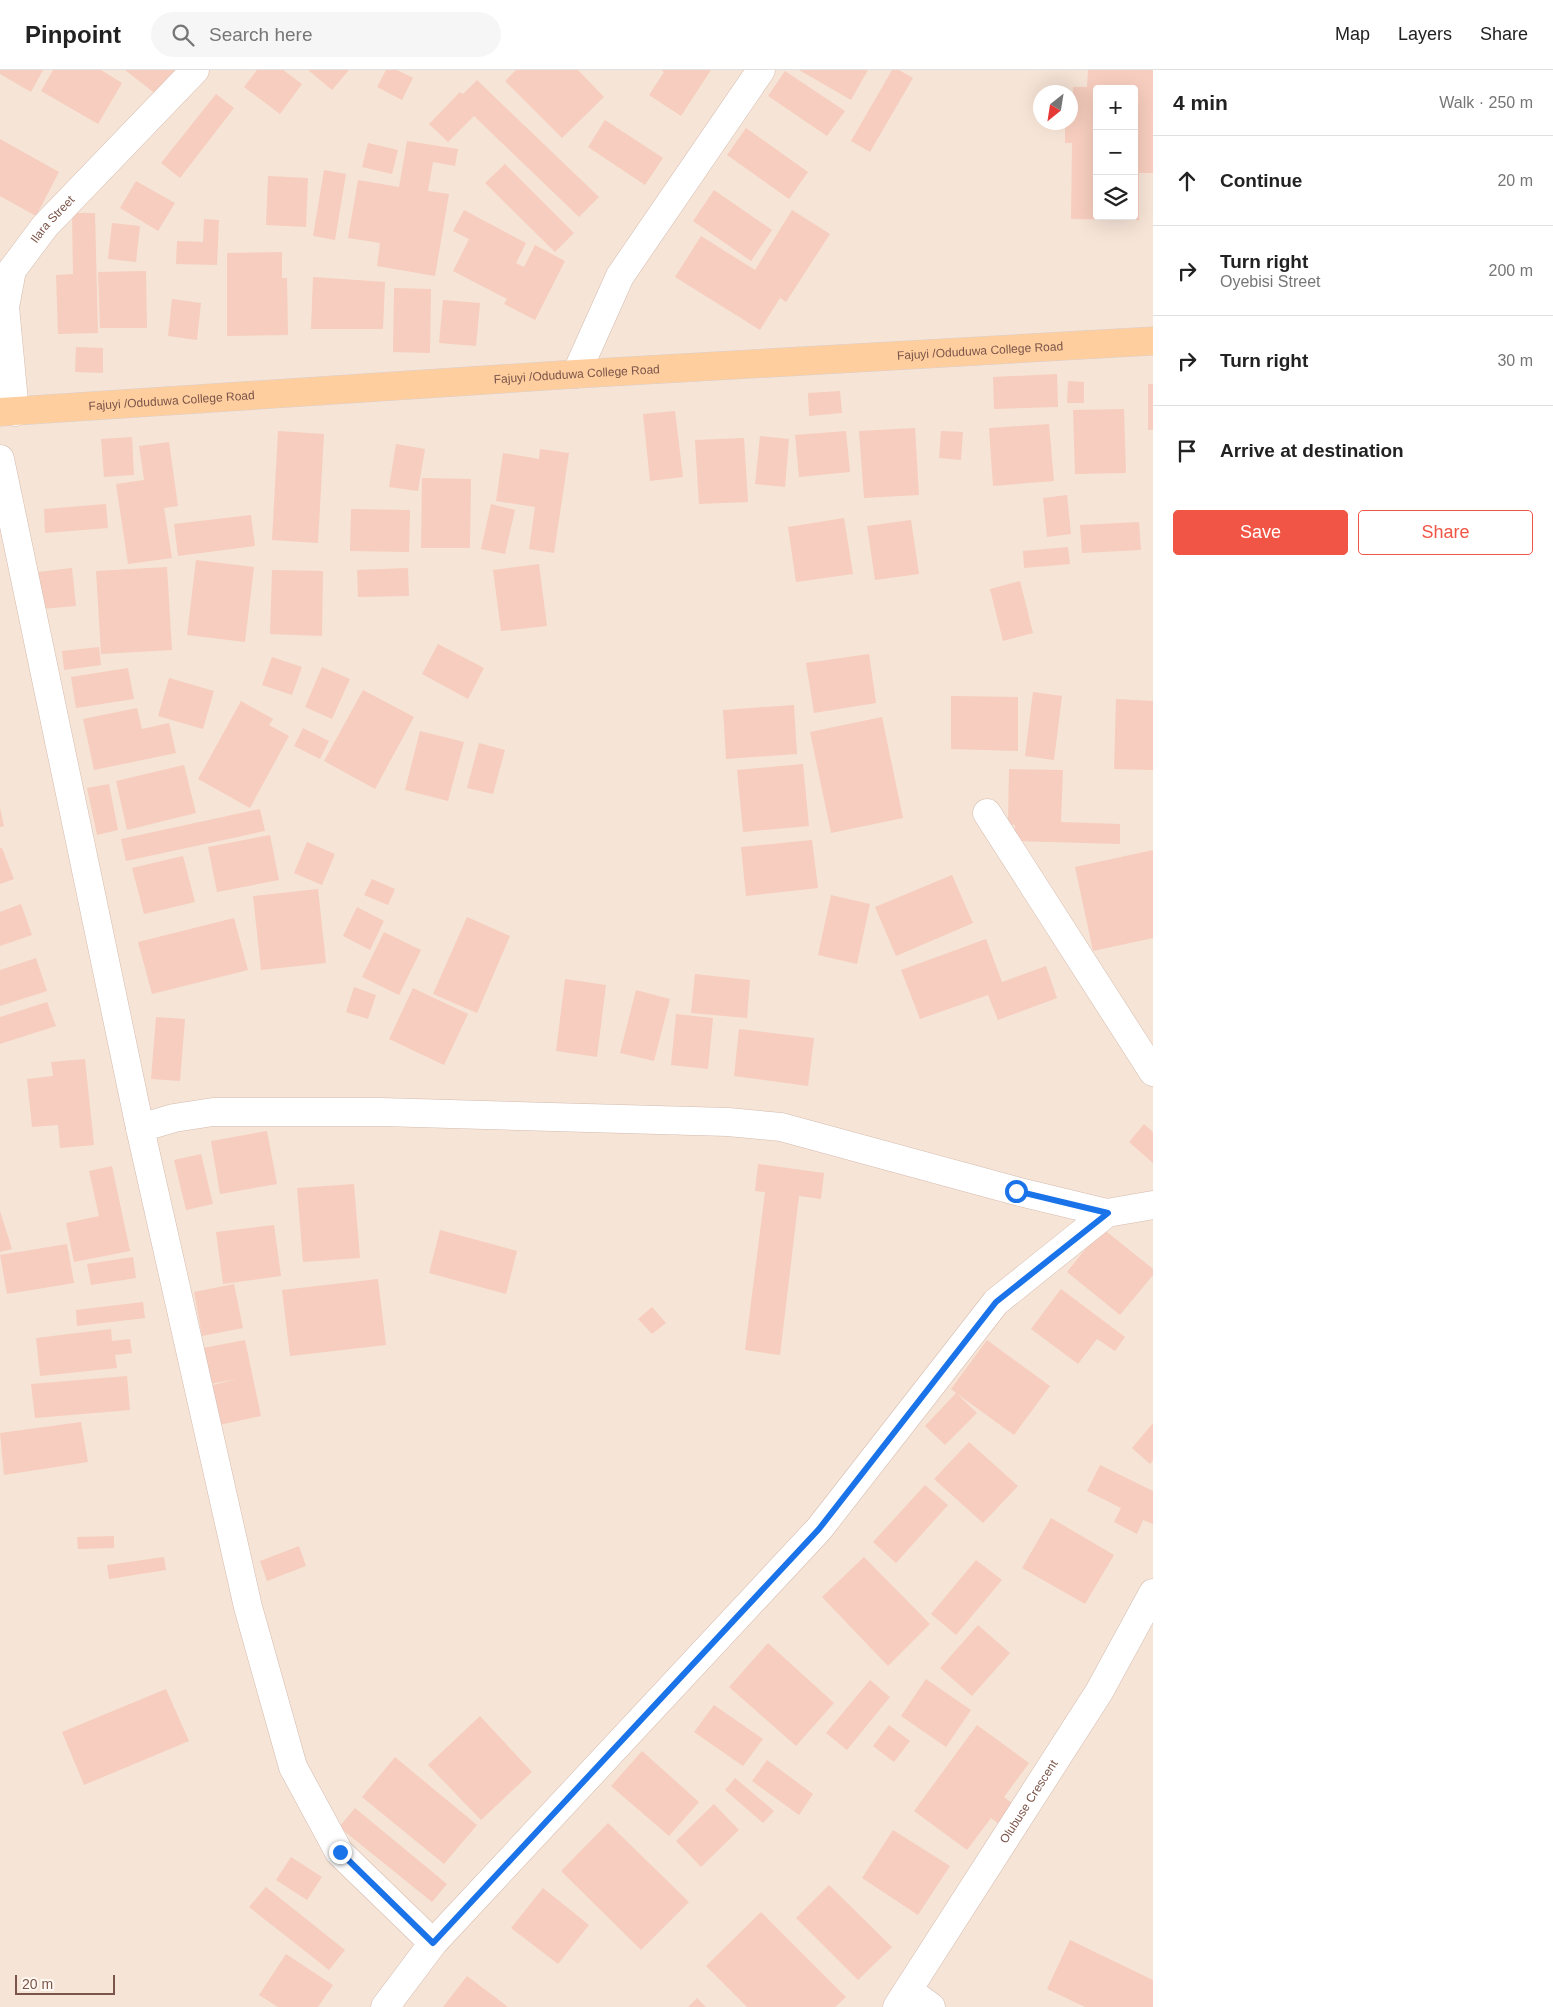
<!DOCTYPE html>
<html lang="en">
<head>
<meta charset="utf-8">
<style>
  body { margin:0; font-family:Helvetica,sans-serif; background:#f6f6f6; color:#222 }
  .controls { position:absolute; right:15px; top:15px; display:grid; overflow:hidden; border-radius:5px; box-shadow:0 5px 20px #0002 }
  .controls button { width:45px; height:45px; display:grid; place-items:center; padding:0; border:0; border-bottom:1px solid #e0e0e0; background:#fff; color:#222; font:25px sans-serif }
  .compass { position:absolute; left:1033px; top:15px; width:45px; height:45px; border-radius:50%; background:#fff; box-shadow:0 5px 20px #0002; rotate:210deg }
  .scale { position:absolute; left:15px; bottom:12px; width:100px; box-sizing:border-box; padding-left:5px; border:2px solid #7b5549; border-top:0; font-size:14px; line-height:18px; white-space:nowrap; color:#7b5549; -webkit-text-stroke:4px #fff7f1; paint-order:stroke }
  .stop { position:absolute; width:15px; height:15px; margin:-11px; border:4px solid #1a73e8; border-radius:50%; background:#fff }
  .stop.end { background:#1a73e8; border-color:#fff; box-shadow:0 1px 5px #0008 }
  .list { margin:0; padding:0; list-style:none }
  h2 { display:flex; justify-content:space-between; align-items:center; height:65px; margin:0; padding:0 20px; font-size:21px }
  h2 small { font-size:16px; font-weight:400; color:#767676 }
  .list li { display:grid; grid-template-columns:32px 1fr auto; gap:15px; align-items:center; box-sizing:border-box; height:90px; padding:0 20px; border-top:1px solid #e0e0e0 }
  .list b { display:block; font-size:19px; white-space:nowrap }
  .list p { margin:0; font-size:16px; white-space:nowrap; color:#767676 }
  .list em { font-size:16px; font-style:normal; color:#767676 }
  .actions { display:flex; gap:10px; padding:15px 20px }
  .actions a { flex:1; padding:11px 0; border:1px solid #f05546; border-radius:5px; text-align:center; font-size:18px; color:#f05546 }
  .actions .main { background:#f05546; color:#fff }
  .icon { flex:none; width:28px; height:28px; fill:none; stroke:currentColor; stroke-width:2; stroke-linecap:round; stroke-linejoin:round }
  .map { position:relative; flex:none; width:1153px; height:1937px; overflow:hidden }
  header { display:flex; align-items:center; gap:30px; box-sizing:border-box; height:70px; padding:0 25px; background:#fff; border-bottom:1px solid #e0e0e0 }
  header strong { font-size:24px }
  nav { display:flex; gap:28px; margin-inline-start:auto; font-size:18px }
  .search { width:350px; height:45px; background:#f6f6f6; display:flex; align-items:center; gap:12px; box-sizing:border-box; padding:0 18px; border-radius:28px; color:#767676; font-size:19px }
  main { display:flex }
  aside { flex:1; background:#fff }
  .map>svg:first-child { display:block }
  .residential { fill:#f6e4d6; fill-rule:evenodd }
  .building { fill:#f6cdbe; fill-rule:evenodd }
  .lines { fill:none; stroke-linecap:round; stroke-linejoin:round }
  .street-casing { stroke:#d4bbaf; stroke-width:29 }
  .primary-casing { stroke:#dacfcc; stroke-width:29 }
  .street { stroke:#fff; stroke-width:28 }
  .primary { stroke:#ffce9f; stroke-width:28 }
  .route { stroke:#1a73e8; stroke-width:6 }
  .labels { text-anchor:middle; stroke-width:5; stroke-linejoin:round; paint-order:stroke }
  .street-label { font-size:12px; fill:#7b5549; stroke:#fff7f1 }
</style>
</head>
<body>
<header>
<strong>Pinpoint</strong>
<div class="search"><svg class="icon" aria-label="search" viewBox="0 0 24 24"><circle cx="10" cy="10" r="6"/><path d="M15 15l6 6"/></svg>Search here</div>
<nav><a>Map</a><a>Layers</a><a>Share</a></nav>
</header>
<main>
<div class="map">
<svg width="1153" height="1937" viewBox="0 0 1153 1937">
  <rect width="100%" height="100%" fill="#fef3e9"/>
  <path class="residential" d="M 0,0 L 1153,0 L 1153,1937 L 0,1937 ZM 1097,19 L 1134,19 L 1134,146 L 1097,146 ZM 1040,22 L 1070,22 L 1070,52 L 1040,52 Z"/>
  <path class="building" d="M 0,0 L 43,0 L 31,22 L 0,4 Z
    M 53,0 L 101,0 L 122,13 L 98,54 L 41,21 Z
    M 125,0 L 183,0 L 161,28 Z
    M 257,0 L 283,0 L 302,14 L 280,44 L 244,17 Z
    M 308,0 L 349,0 L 332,20 Z
    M 386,0 L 397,0 L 413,8 L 402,30 L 377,17 Z
    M 516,0 L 578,0 L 604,27 L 562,68 L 505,11 Z
    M 661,0 L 711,0 L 681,46 L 649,25 L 664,2 Z
    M 799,0 L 868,0 L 851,30 Z
    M 892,0 L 899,0 L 913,8 L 870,82 L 851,71 Z
    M 1088,0 L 1153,0 L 1153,103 L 1139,103 L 1139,150 L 1071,149 L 1072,73 L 1065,73 L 1065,52 L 1070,52 L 1070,43 L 1073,43 L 1073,17 L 1087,17 ZM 1097,19 L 1134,19 L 1134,146 L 1097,146 Z
    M 785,1 L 845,41 L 827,66 L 768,26 Z
    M 477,10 L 599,127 L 579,147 L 474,46 L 448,72 L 429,54 L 460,22 L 463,24 Z
    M 216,24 L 234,38 L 180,108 L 161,93 Z
    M 605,50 L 663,88 L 645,115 L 588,77 Z
    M 746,58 L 808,102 L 789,129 L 727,85 Z
    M 0,69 L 59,102 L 36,146 L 0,126 Z
    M 407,71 L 458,79 L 455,96 L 433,92 L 428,121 L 449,124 L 435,206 L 377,196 L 380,173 L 348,168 L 358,110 L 399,117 Z
    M 368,73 L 398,80 L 392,104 L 362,97 Z
    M 505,94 L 574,163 L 555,182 L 485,113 Z
    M 324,100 L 346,104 L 335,170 L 313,166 Z
    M 268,106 L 308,108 L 306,157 L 266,155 Z
    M 136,111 L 175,133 L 158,161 L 120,138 Z
    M 714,120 L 772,160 L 751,191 L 693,151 Z
    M 464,140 L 526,173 L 516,193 L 524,197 L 535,175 L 565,191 L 535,250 L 504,234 L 507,229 L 453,201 L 469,169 L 453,161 Z
    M 792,140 L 830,164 L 786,232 L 780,228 L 760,260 L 675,207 L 701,166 L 755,200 Z
    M 72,143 L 95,143 L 98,263 L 58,264 L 56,205 L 73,204 Z
    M 204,149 L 219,150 L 217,195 L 176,194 L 177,171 L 203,172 Z
    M 112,153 L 140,156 L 136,192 L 108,189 Z
    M 282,182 L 282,208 L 287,208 L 288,265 L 227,266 L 227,183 Z
    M 146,201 L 147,258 L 100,258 L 98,202 Z
    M 313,207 L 385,212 L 383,259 L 311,259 Z
    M 394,218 L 431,219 L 430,283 L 393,282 Z
    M 172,229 L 201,233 L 197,270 L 168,266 Z
    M 443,230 L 480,233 L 476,276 L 439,273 Z
    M 76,277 L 103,278 L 103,303 L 75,302 Z
    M 1057,304 L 1058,337 L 994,339 L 993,307 Z
    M 1068,311 L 1084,312 L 1084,333 L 1067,333 Z
    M 1148,314 L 1153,314 L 1153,360 L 1148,360 Z
    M 840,321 L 842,343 L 809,346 L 808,323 Z
    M 1124,339 L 1126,403 L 1075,404 L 1073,340 Z
    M 675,341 L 683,407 L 650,411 L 643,344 Z
    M 1049,354 L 1054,411 L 993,416 L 989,358 Z
    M 915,358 L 919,425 L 864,428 L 859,361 Z
    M 278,361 L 324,364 L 318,473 L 272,470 Z
    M 846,361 L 850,402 L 799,407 L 795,365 Z
    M 941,361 L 963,362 L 961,390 L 939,388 Z
    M 760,366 L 789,369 L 785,417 L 755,414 Z
    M 132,367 L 134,405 L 104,407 L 101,369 Z
    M 744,368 L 748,432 L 699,434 L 695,370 Z
    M 169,372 L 178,436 L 164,438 L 172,488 L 128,494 L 116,414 L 144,410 L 139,376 Z
    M 396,374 L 425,379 L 418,421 L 389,417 Z
    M 540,379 L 569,383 L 554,483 L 529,479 L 535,437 L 496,431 L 503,383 L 539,389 Z
    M 422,408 L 471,409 L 470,478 L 421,478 Z
    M 1067,425 L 1071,464 L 1047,467 L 1043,428 Z
    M 106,434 L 108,458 L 45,463 L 44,439 Z
    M 491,434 L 515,440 L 505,484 L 481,479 Z
    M 351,439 L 410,440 L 409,482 L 350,481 Z
    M 251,445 L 255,476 L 178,486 L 174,454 Z
    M 844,448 L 853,504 L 796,512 L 788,457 Z
    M 911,450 L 919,504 L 875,510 L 867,456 Z
    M 1139,452 L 1141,480 L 1082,483 L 1080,455 Z
    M 1068,477 L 1070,494 L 1024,498 L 1023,481 Z
    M 196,490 L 254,497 L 245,572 L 187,565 Z
    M 539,494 L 547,556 L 501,561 L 493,500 Z
    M 167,497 L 172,580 L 101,584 L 96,501 Z
    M 72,498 L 76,536 L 42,539 L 38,502 Z
    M 408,498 L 409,526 L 358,527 L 357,500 Z
    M 272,500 L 323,501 L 322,566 L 270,564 Z
    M 1020,511 L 1033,563 L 1003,571 L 990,519 Z
    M 438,574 L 484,598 L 468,629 L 422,604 Z
    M 99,577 L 101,595 L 64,600 L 62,581 Z
    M 869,584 L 876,633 L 814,643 L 806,593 Z
    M 272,587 L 302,597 L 292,625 L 262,615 Z
    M 322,597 L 350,609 L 332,649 L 305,637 Z
    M 128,598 L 134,629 L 76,638 L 71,607 Z
    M 169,608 L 214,621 L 203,659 L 158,646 Z
    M 363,620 L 414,647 L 375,719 L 324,691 Z
    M 1033,622 L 1062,626 L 1054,690 L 1025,686 Z
    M 951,626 L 1018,627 L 1018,681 L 951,679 Z
    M 1116,629 L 1153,631 L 1153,700 L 1114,699 Z
    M 241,631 L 273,649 L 269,655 L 289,666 L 250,738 L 198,709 Z
    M 794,635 L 797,684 L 726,689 L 723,640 Z
    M 137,638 L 142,659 L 169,653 L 176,683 L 94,700 L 83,649 Z
    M 882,647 L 903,748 L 831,763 L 810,662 Z
    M 303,658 L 329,671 L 320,689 L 294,676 Z
    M 420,661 L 464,672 L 448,731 L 405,720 Z
    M 479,673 L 505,680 L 493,724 L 467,718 Z
    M 803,694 L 809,756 L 743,762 L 737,700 Z
    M 184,695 L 196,743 L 127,760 L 116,711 Z
    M 1009,699 L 1063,700 L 1061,752 L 1120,754 L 1120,774 L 1015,771 L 1015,755 L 1008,754 Z
    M 109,714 L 118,760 L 97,765 L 87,718 Z
    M 0,738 L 4,756 L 0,757 Z
    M 260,739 L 265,761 L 126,791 L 121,769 Z
    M 270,765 L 279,810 L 217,822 L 208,777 Z
    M 812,770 L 818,818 L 746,826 L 741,777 Z
    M 307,772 L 335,784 L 322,815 L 294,803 Z
    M 0,778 L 2,778 L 14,809 L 0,814 Z
    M 1153,780 L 1153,868 L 1093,881 L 1075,797 Z
    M 183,786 L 195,832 L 144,844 L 132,798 Z
    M 952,805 L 973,853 L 896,886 L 875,837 Z
    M 372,809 L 395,819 L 388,835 L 364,825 Z
    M 318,819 L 326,893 L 261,900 L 253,826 Z
    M 831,825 L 870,834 L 857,894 L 818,885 Z
    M 21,834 L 32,865 L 0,876 L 0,842 Z
    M 357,837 L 384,851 L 370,880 L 343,866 Z
    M 467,847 L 510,866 L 477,943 L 433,924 Z
    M 234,848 L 248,900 L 152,924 L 138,872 Z
    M 384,862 L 421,880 L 399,925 L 362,907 Z
    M 986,869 L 1002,912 L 1046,896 L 1057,928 L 998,950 L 988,925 L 920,949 L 901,900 Z
    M 36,888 L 47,921 L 0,936 L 0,900 Z
    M 695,904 L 750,910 L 747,948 L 691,943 Z
    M 565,909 L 606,915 L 597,987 L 556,981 Z
    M 354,917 L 376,925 L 368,949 L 346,942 Z
    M 413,918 L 468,944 L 444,995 L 389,969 Z
    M 636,920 L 670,929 L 654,991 L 620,983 Z
    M 47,932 L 56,956 L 0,974 L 0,947 Z
    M 676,944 L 713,948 L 708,999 L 671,995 Z
    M 156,947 L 185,949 L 180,1011 L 151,1009 Z
    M 739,959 L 814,968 L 808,1016 L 734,1006 Z
    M 85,989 L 94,1075 L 60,1078 L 58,1055 L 32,1057 L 27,1009 L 53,1006 L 51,992 Z
    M 1144,1054 L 1153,1062 L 1153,1093 L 1129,1072 Z
    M 267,1061 L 277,1114 L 220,1124 L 211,1071 Z
    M 201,1084 L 213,1134 L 186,1140 L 174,1090 Z
    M 758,1094 L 824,1103 L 821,1129 L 799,1126 L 780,1285 L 745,1280 L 765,1122 L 755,1121 Z
    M 112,1096 L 130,1181 L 74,1192 L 66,1153 L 99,1146 L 89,1101 Z
    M 354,1114 L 360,1188 L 303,1192 L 297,1118 Z
    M 0,1141 L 12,1179 L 0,1182 Z
    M 274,1155 L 281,1206 L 223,1214 L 216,1162 Z
    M 1102,1158 L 1153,1199 L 1153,1205 L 1120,1245 L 1067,1202 Z
    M 440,1160 L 517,1181 L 506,1224 L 429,1203 Z
    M 67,1174 L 74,1213 L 7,1224 L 0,1185 Z
    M 133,1187 L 136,1208 L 91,1215 L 87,1194 Z
    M 378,1209 L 386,1275 L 290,1286 L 282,1220 Z
    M 234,1214 L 243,1258 L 202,1266 L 194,1222 Z
    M 1061,1219 L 1125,1267 L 1115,1281 L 1097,1269 L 1078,1294 L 1031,1259 Z
    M 143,1232 L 145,1248 L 77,1256 L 76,1240 Z
    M 652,1237 L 666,1253 L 652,1264 L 638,1249 Z
    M 111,1259 L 112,1271 L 130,1269 L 132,1283 L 115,1285 L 117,1298 L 40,1306 L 36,1268 Z
    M 245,1270 L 261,1346 L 219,1355 L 209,1316 L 237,1309 L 210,1314 L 203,1278 Z
    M 987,1270 L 1050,1316 L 1014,1365 L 956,1323 L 977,1343 L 945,1375 L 925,1356 L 956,1323 L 951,1319 Z
    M 127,1306 L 130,1340 L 35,1348 L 31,1314 Z
    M 81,1352 L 88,1392 L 4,1405 L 0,1363 Z
    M 1153,1353 L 1153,1390 L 1150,1394 L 1132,1378 Z
    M 969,1372 L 1018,1416 L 983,1453 L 934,1409 Z
    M 1100,1395 L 1153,1421 L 1153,1454 L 1143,1450 L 1137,1464 L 1114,1452 L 1121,1438 L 1087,1421 Z
    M 925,1415 L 948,1435 L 896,1493 L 873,1472 Z
    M 1051,1448 L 1114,1485 L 1085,1534 L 1022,1498 Z
    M 114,1466 L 114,1478 L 78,1479 L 77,1467 Z
    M 299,1476 L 306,1496 L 267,1511 L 260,1491 Z
    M 164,1487 L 166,1500 L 109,1509 L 107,1495 Z
    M 864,1487 L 930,1554 L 888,1596 L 822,1527 Z
    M 976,1490 L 1002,1510 L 956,1565 L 931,1544 Z
    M 978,1555 L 1010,1583 L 972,1626 L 940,1598 Z
    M 768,1573 L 834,1633 L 796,1676 L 729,1617 Z
    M 926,1609 L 971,1640 L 946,1677 L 901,1646 Z
    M 870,1610 L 890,1627 L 847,1680 L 826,1663 Z
    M 166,1619 L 189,1671 L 84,1715 L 62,1662 Z
    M 714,1635 L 763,1669 L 743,1696 L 694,1662 Z
    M 480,1646 L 532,1702 L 481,1750 L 428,1695 Z
    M 889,1655 L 910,1671 L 894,1692 L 873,1676 Z
    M 977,1655 L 1029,1693 L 1004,1727 L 1013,1734 L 999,1754 L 991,1748 L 967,1780 L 914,1741 Z
    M 642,1681 L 699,1732 L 669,1766 L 611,1716 Z
    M 395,1687 L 477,1755 L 444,1794 L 362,1727 Z
    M 767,1690 L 813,1724 L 799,1745 L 752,1711 Z
    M 735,1708 L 774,1741 L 763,1753 L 725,1720 Z
    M 714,1734 L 739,1760 L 701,1797 L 676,1771 Z
    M 355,1738 L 447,1814 L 432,1832 L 339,1757 Z
    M 608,1753 L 689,1832 L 641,1880 L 561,1801 Z
    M 893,1760 L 950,1796 L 918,1845 L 862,1808 Z
    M 291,1787 L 322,1807 L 307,1830 L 276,1810 Z
    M 829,1815 L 892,1877 L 858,1910 L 796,1848 Z
    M 266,1817 L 345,1880 L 329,1900 L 249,1837 Z
    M 543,1818 L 589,1855 L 558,1894 L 511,1858 Z
    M 761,1842 L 846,1927 L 835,1937 L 747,1937 L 706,1896 Z
    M 1070,1870 L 1153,1910 L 1153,1937 L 1085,1937 L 1047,1919 Z
    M 286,1884 L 333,1915 L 318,1937 L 278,1937 L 259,1925 Z
    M 467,1906 L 508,1937 L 443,1937 Z
    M 697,1928 L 706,1937 L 688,1937 Z"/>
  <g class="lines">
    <g class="street-casing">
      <g id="street">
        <path d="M 576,304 L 620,206 L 761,0"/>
        <path id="s1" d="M 15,342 L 5,237 L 12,200 L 45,156 L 195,0"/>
        <path d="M 0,389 L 140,1058 L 248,1537 L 293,1697 L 339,1782 L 433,1873"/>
        <path d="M 987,743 L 1153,1002"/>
        <path d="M 140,1058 L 174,1048 L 213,1042 L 382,1042 L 728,1052 L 781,1057 L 1016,1121 L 1107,1143"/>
        <path d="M 908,1920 L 931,1937"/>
        <path d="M 385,1937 L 433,1873 L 819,1459 L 996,1232 L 1107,1143 L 1153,1135"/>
        <path id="s2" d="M 897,1937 L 1099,1622 L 1153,1523"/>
      </g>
    </g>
    <g class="primary-casing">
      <g id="primary">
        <path id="s3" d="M 0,342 L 576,304 L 1153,271"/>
      </g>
    </g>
    <use href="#street" class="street"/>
    <use href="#primary" class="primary"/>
  </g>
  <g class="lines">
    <path class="route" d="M 340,1782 L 433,1873 L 819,1459 L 996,1232 L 1108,1143 L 1016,1121"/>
  </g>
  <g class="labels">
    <g class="street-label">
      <text dy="4" stroke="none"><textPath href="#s1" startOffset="208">Ilara Street</textPath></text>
      <text dy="4" stroke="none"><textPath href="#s3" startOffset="982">Fajuyi /Oduduwa College Road</textPath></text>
      <text dy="4" stroke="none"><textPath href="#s3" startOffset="578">Fajuyi /Oduduwa College Road</textPath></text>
      <text dy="4" stroke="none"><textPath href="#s3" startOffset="172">Fajuyi /Oduduwa College Road</textPath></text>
      <text dy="4" stroke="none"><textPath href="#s2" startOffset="244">Olubuse Crescent</textPath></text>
    </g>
  </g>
</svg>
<div class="controls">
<button>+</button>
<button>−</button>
<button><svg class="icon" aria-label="layers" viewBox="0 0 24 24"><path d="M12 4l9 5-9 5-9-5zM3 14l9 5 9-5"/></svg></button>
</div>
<svg class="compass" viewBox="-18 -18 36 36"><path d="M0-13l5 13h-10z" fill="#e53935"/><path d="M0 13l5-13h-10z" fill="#767676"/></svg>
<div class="scale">20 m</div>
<div class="stop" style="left:1016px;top:1121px"></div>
<div class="stop end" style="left:340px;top:1782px"></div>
</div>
<aside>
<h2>4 min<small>Walk · 250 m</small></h2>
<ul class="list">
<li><svg class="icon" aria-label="ahead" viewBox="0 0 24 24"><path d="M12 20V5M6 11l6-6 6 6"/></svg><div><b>Continue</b></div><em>20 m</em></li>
<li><svg class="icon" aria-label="right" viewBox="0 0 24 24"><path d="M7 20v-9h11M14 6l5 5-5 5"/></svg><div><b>Turn right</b><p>Oyebisi Street</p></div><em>200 m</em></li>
<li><svg class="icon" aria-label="right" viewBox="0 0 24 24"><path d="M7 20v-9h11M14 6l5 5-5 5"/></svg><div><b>Turn right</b></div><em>30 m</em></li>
<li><svg class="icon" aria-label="arrive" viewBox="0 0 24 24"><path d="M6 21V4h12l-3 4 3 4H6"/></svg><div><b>Arrive at destination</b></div></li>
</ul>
<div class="actions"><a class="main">Save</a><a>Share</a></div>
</aside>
</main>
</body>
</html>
